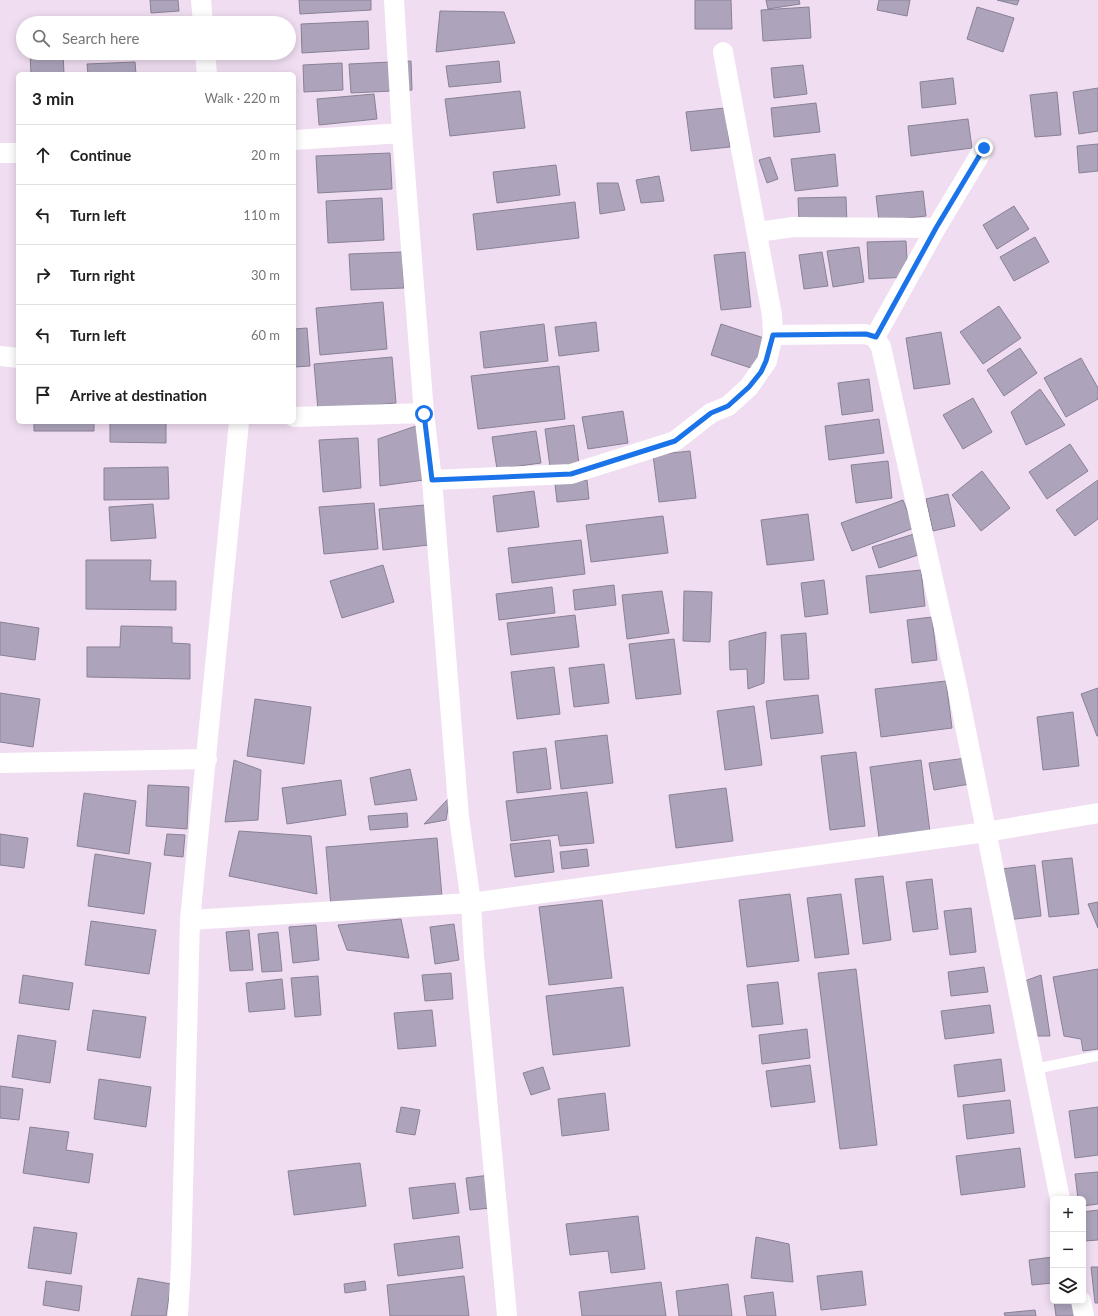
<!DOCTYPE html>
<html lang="en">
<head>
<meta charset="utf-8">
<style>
  body { margin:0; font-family:Lato,sans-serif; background:#f6f6f6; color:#222 }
  .controls { position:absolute; right:12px; bottom:12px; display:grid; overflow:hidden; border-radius:6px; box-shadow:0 2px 10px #0003 }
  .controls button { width:36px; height:36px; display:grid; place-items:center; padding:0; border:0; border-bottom:1px solid #e0e0e0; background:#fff; color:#222; font:20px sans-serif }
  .stop { position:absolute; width:12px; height:12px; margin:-9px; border:3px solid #1a73e8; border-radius:50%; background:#fff }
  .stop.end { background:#1a73e8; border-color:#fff; box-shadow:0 1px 4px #0008 }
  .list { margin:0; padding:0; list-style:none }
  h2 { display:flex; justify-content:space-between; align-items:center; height:52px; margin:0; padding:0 16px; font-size:17px }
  h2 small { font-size:13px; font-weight:400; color:#767676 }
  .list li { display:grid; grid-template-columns:26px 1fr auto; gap:12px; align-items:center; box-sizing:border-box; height:60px; padding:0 16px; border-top:1px solid #e0e0e0 }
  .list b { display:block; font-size:15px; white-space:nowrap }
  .list em { font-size:13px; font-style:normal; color:#767676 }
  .icon { flex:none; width:22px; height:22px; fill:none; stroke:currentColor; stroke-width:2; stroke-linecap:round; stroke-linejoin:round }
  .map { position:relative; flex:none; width:1098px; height:1316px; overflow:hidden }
  .search { position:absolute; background:#fff; box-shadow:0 2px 10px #0003; left:16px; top:16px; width:280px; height:44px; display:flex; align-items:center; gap:10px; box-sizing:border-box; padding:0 14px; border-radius:22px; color:#767676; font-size:15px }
  .panel { position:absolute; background:#fff; box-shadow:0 2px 10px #0003; left:16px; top:72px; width:280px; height:352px; border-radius:6px }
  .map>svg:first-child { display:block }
  .building { fill:#ada4bc; stroke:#898197 }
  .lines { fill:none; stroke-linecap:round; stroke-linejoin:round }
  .lane { stroke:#fff; stroke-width:10 }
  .street { stroke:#fff; stroke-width:20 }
  .route { stroke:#1a73e8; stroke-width:5 }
</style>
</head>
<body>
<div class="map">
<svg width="1098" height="1316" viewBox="0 0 1098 1316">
  <rect width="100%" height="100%" fill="#f0ddf1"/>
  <path class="building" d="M 150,0 L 178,0 L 179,11 L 151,13 Z
    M 299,0 L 371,0 L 371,10 L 300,14 Z
    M 695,0 L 731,0 L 732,29 L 695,29 Z
    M 766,0 L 799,0 L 800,4 L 768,9 Z
    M 879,0 L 910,0 L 907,16 L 877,10 Z
    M 997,0 L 1019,0 L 1017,5 Z
    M 809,7 L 811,38 L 763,41 L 761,10 Z
    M 977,7 L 1014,18 L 1003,52 L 967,39 Z
    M 440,11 L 504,12 L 515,43 L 436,52 Z
    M 368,21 L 369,49 L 302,53 L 301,24 Z
    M 30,53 L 63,53 L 64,74 L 31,74 Z
    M 411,61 L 412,90 L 351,93 L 349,64 Z
    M 499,61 L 501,82 L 449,87 L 446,66 Z
    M 135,62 L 136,74 L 88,74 L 87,64 Z
    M 342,63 L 343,90 L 304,92 L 303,65 Z
    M 803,65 L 807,94 L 774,98 L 771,68 Z
    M 953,78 L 956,104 L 922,108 L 920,82 Z
    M 1098,88 L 1098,131 L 1079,134 L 1073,92 Z
    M 520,91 L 525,128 L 450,136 L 445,99 Z
    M 1057,92 L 1061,135 L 1035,137 L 1030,95 Z
    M 374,94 L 377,119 L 319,125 L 317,99 Z
    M 816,103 L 820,132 L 774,137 L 771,108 Z
    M 725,108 L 730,147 L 691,151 L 686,112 Z
    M 968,119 L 972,148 L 911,156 L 908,126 Z
    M 1098,144 L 1098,171 L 1079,173 L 1077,146 Z
    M 390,153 L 392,189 L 318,193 L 316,156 Z
    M 835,154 L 838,186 L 795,191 L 791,159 Z
    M 770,157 L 778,179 L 767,183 L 759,160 Z
    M 556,165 L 560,195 L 497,203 L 493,172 Z
    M 659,176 L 664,201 L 641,203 L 636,180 Z
    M 597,183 L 618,183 L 625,210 L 600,214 Z
    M 923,191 L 926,216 L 879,221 L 876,196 Z
    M 846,197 L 847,224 L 799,224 L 798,198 Z
    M 382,198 L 384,240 L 328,243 L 326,201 Z
    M 575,202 L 579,238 L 477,250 L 473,214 Z
    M 1014,206 L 1029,229 L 997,249 L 983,225 Z
    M 1035,237 L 1049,262 L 1014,281 L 1000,257 Z
    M 906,241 L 908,277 L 869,279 L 867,242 Z
    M 859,247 L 864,282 L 833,287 L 827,251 Z
    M 402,252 L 404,288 L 351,290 L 349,254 Z
    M 745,252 L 751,307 L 721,310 L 714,255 Z
    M 822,252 L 828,286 L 804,289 L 799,255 Z
    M 383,302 L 387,349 L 320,355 L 316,308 Z
    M 999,306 L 1021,338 L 983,364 L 960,332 Z
    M 596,322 L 599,351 L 559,356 L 555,327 Z
    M 544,324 L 548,361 L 484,368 L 480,332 Z
    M 721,324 L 764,338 L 754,369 L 711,355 Z
    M 307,328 L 310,366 L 294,367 L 294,329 Z
    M 941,332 L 950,384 L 914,389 L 906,338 Z
    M 1020,348 L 1037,373 L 1004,396 L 987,370 Z
    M 392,357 L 396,403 L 318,410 L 314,364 Z
    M 1081,358 L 1098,388 L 1098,399 L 1066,417 L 1044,378 Z
    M 559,366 L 565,419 L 478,429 L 471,376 Z
    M 869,379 L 873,411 L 842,415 L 838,383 Z
    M 1040,389 L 1065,425 L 1026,445 L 1011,412 Z
    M 973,398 L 992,432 L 963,449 L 943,415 Z
    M 623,411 L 628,443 L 588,449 L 582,417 Z
    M 879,419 L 884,453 L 829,460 L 825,426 Z
    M 34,422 L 94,422 L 94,431 L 34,431 Z
    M 110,422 L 166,422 L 166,443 L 110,442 Z
    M 574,425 L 579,464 L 550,467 L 545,429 Z
    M 416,426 L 424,480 L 380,486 L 378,439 Z
    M 536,431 L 541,463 L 497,469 L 492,437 Z
    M 358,438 L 361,488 L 323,492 L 319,440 Z
    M 1070,444 L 1088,471 L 1047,499 L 1029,472 Z
    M 690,451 L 696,498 L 659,502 L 653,455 Z
    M 888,461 L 892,498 L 856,503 L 851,465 Z
    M 168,467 L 169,499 L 104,500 L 104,468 Z
    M 982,471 L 1010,508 L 981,531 L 952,495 Z
    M 587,480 L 589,499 L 557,502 L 555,484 Z
    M 1098,480 L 1098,519 L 1075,536 L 1056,510 Z
    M 534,491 L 539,527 L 497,532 L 493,496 Z
    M 948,494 L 955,526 L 933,531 L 926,499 Z
    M 903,500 L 914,528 L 852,551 L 841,523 Z
    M 374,503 L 378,549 L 324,554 L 319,507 Z
    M 153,504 L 156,538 L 111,541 L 109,507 Z
    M 425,505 L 429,545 L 383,550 L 379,509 Z
    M 808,514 L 814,560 L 767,565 L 761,520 Z
    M 663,516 L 668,553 L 591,562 L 586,525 Z
    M 914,534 L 921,554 L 879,568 L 872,547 Z
    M 581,540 L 585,574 L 512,583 L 508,548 Z
    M 86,560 L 151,560 L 150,581 L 176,581 L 176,610 L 86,609 Z
    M 383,565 L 394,602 L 342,618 L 330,581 Z
    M 921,570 L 925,606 L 870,613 L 866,576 Z
    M 824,580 L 828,614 L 805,617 L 801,583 Z
    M 614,585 L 616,605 L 575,610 L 573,590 Z
    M 552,587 L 555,613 L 499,620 L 496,594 Z
    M 662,591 L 669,633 L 627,639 L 622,595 Z
    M 684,591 L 712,592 L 710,642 L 683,641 Z
    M 575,615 L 579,647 L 511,655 L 507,623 Z
    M 932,617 L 937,660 L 912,663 L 907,620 Z
    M 0,622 L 39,628 L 35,660 L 0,655 Z
    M 121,626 L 172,627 L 172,643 L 190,644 L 190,679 L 87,677 L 87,647 L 120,647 Z
    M 766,632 L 764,683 L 748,689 L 747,669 L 730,670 L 729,641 Z
    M 806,633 L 809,679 L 784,680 L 781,635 Z
    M 674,639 L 681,694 L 636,699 L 629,644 Z
    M 604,664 L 609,703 L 574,707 L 569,668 Z
    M 554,667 L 560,714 L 517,719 L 511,672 Z
    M 946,681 L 952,728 L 881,737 L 875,689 Z
    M 1098,688 L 1098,736 L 1097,736 L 1081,694 Z
    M 0,693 L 40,699 L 33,747 L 0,742 Z
    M 818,695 L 823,733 L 771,739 L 766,701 Z
    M 255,699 L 311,707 L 304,764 L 247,756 Z
    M 754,706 L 762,765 L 725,770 L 717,711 Z
    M 1073,712 L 1079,766 L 1043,770 L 1037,717 Z
    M 607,735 L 613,783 L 561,789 L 555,741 Z
    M 546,748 L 551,789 L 517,793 L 513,752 Z
    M 856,752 L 865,826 L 830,830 L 821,756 Z
    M 966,758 L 970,784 L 934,790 L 929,763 Z
    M 234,760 L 261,770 L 258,820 L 225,822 Z
    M 921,760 L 930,832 L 879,838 L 870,767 Z
    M 410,769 L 417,800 L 375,805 L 370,778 Z
    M 341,780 L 346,815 L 287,824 L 282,788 Z
    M 148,785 L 189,787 L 187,829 L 146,826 Z
    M 726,788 L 733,841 L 676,848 L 669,795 Z
    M 587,792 L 594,843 L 560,846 L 558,835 L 511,841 L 506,801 Z
    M 84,793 L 136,801 L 129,854 L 77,846 Z
    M 450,797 L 446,820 L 424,824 Z
    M 407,813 L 408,827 L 370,830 L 368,816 Z
    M 239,831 L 311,836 L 317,894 L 229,876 Z
    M 0,834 L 28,838 L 24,868 L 0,865 Z
    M 167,834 L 185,835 L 183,857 L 164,855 Z
    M 437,838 L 442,897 L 331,907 L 326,847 Z
    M 550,840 L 554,872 L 515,877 L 510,844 Z
    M 587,849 L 589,866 L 562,869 L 560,852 Z
    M 95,854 L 151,863 L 144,914 L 88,906 Z
    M 1072,858 L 1079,914 L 1049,917 L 1042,861 Z
    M 1035,865 L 1041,916 L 1007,920 L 1001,869 Z
    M 883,876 L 891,940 L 863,944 L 855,879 Z
    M 932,879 L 938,929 L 913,932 L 906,882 Z
    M 790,894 L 799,961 L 747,967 L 739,900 Z
    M 841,894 L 849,954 L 815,958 L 807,898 Z
    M 602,900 L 612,978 L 549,985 L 539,907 Z
    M 1098,902 L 1098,928 L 1088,904 Z
    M 971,908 L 976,952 L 950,955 L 944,911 Z
    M 401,919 L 409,958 L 347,950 L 338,925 Z
    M 91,921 L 156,930 L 149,974 L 85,965 Z
    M 454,924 L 459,960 L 435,964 L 430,927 Z
    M 316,925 L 319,960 L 293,963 L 289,927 Z
    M 249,930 L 253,970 L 230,971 L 226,932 Z
    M 278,932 L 282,971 L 262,972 L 258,934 Z
    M 984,967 L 988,992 L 951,996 L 948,972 Z
    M 856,969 L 877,1145 L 840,1149 L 818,973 Z
    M 1098,969 L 1098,1049 L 1083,1051 L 1081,1039 L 1064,1036 L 1053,977 Z
    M 451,973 L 453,999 L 425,1001 L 422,975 Z
    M 23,975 L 73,983 L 69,1010 L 19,1003 Z
    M 1041,975 L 1050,1036 L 1035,1036 L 1022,982 Z
    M 318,976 L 321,1015 L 295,1017 L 291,978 Z
    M 282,979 L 285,1009 L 249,1012 L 246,983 Z
    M 778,982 L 783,1024 L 752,1027 L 747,985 Z
    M 623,987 L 630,1046 L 553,1055 L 546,996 Z
    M 990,1005 L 994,1033 L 945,1039 L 941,1011 Z
    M 93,1010 L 146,1017 L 140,1058 L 87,1050 Z
    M 432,1010 L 436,1046 L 398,1049 L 394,1013 Z
    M 807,1029 L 810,1058 L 762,1064 L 759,1035 Z
    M 18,1035 L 56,1041 L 50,1083 L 12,1077 Z
    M 1001,1059 L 1005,1091 L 958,1097 L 954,1065 Z
    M 810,1065 L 815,1102 L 771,1107 L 766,1071 Z
    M 543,1067 L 550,1089 L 531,1095 L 523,1073 Z
    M 99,1079 L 151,1087 L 146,1127 L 94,1119 Z
    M 0,1086 L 23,1089 L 19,1120 L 0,1118 Z
    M 605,1093 L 609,1130 L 562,1136 L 558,1099 Z
    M 1010,1100 L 1014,1133 L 967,1139 L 963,1105 Z
    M 401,1107 L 420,1110 L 415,1135 L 396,1132 Z
    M 1098,1107 L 1098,1155 L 1075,1158 L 1069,1111 Z
    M 30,1127 L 69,1132 L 66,1150 L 93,1154 L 89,1183 L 23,1173 Z
    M 1020,1148 L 1025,1187 L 961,1195 L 956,1156 Z
    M 360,1163 L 366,1206 L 294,1215 L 288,1171 Z
    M 1098,1172 L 1098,1204 L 1083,1206 L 1083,1199 L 1078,1199 L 1075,1174 Z
    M 498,1174 L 502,1207 L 470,1210 L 466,1178 Z
    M 455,1183 L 459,1213 L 413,1219 L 409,1188 Z
    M 1098,1210 L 1098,1240 L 1084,1241 L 1083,1212 Z
    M 638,1216 L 645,1269 L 611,1273 L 608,1251 L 570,1255 L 566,1224 Z
    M 34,1227 L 77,1233 L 71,1274 L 28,1268 Z
    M 459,1236 L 463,1268 L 398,1276 L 394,1244 Z
    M 756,1237 L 789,1244 L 793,1282 L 751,1278 Z
    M 1053,1257 L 1053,1283 L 1032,1285 L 1029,1260 Z
    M 1091,1267 L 1098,1267 L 1098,1303 L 1095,1303 Z
    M 862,1271 L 866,1305 L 821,1310 L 817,1276 Z
    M 464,1276 L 469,1316 L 390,1316 L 387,1285 Z
    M 138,1278 L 171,1284 L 166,1316 L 131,1316 Z
    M 46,1281 L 82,1286 L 79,1311 L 43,1305 Z
    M 365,1281 L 366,1290 L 345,1293 L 344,1284 Z
    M 661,1282 L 666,1316 L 582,1316 L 579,1292 Z
    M 728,1284 L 732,1316 L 679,1316 L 676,1291 Z
    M 773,1292 L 776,1316 L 747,1316 L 744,1296 Z
    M 1054,1301 L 1076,1301 L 1077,1316 L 1056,1316 Z
    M 1035,1310 L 1036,1316 L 1005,1316 L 1004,1313 Z"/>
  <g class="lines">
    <path class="lane" d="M 1035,1069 L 1098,1056"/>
    <path class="street" d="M 201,0 L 203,23
      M 394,0 L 402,133 L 424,413 L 432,480 L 459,817 L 471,903 L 474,956 L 507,1316
      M 205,53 L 207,74
      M 294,140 L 402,133
      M 0,153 L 18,153
      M 757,232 L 794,227 L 936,228
      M 773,335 L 865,334 L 875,337 L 881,347 L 957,686 L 1060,1199
      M 875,337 L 936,228 L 984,148
      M 0,356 L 18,358
      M 294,417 L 424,413
      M 432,480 L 571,474 L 675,441 L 711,413 L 728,406 L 749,387 L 767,361 L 773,335 L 772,315 L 723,52
      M 0,763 L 207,759
      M 190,920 L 471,903 L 986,832 L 1098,813
      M 1081,1301 L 1084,1316
      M 178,1316 L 181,1265 L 190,920 L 239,422"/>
  </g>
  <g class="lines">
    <path class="route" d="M 424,414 L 432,480 L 571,474 L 675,441 L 711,413 L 728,406 L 749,387 L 761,372 L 766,361 L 773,335 L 866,334 L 876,337 L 936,228 L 984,148"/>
  </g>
</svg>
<div class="controls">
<button>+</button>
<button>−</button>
<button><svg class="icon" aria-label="layers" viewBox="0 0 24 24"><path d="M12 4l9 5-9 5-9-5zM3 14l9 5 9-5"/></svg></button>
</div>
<div class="stop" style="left:424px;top:414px"></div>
<div class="stop end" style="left:984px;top:148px"></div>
<div class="search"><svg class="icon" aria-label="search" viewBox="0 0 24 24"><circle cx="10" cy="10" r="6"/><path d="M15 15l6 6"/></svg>Search here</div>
<section class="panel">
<h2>3 min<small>Walk · 220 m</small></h2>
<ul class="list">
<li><svg class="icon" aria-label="ahead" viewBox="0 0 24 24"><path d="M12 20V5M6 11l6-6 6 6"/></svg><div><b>Continue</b></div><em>20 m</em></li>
<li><svg class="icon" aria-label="left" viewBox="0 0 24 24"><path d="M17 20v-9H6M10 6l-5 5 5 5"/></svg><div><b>Turn left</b></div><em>110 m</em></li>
<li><svg class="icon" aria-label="right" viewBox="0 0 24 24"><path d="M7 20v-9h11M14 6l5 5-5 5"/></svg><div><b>Turn right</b></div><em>30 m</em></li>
<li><svg class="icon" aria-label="left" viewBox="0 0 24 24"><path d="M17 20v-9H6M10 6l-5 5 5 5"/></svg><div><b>Turn left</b></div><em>60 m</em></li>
<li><svg class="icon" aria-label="arrive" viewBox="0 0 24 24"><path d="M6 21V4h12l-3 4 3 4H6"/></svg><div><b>Arrive at destination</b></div></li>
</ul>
</section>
</div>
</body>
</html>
